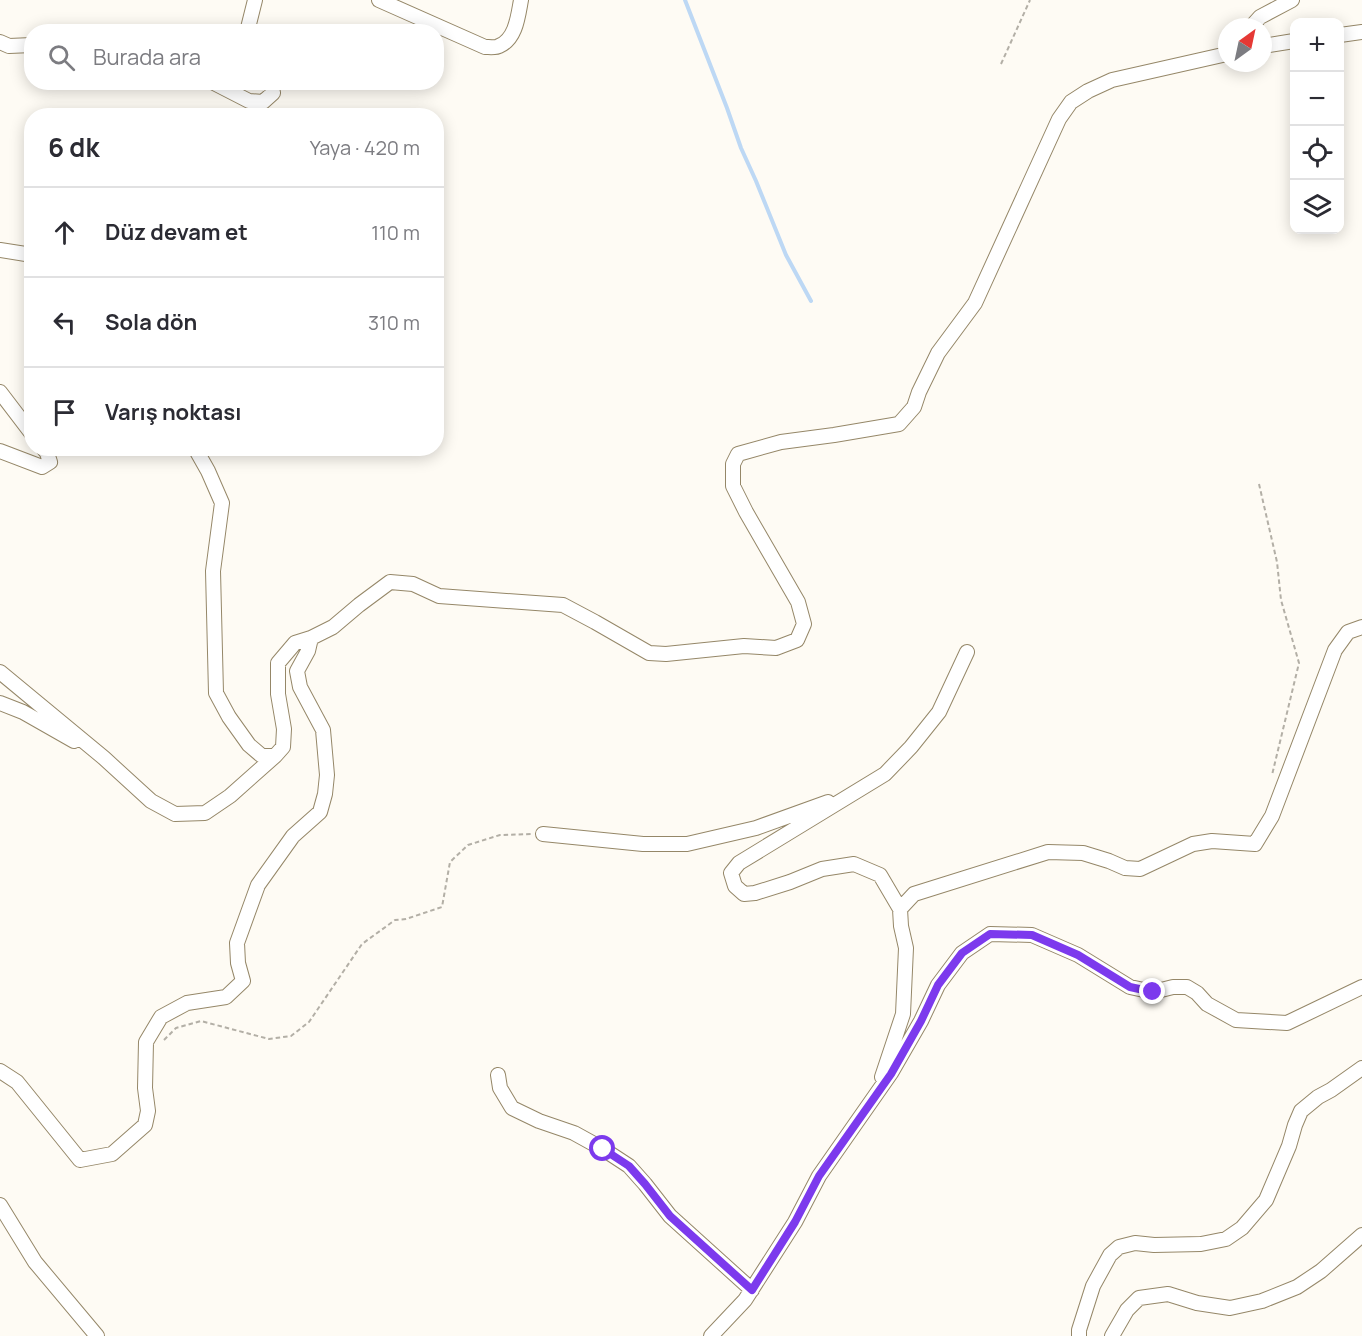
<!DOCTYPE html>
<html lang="tr">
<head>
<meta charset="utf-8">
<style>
  body { margin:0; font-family:Manrope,sans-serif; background:#f2f2f3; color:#2b2b33 }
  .controls { position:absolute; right:18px; top:18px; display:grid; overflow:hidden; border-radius:12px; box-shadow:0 3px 15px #0003 }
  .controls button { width:54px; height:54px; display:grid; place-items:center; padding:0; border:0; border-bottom:2px solid #e1e1e2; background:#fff; color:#2b2b33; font:30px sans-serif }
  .compass { position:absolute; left:1218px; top:18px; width:54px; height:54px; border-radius:50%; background:#fff; box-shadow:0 3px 15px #0003; rotate:33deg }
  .stop { position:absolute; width:18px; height:18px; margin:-14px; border:4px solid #7c3aed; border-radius:50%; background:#fff }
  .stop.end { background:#7c3aed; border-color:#fff; box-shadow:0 2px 6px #0008 }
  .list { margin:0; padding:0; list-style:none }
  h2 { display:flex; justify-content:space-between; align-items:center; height:78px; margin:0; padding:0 24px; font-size:26px }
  h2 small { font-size:20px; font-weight:400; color:#7c7c81 }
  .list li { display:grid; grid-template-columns:39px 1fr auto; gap:18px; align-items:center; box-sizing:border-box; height:90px; padding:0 24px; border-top:2px solid #e1e1e2 }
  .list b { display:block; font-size:22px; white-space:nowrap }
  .list em { font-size:20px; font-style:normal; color:#7c7c81 }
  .icon { flex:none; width:33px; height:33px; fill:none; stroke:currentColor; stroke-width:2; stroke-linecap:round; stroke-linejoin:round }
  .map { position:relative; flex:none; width:1362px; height:1336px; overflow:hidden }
  .search { position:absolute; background:#fff; box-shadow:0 3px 15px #0003; left:24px; top:24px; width:420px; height:66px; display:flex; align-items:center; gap:15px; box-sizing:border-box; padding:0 21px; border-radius:24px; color:#7c7c81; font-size:22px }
  .panel { position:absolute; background:#fff; box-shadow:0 3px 15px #0003; left:24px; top:108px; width:420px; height:348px; border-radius:24px }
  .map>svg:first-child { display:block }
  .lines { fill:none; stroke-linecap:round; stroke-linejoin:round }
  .stream { stroke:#bdd8f4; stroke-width:4 }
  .minor-casing { stroke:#958768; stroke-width:16 }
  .path { stroke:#b3afa6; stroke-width:2; stroke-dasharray:4.5 3; stroke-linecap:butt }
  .minor { stroke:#fff; stroke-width:14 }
  .route { stroke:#7c3aed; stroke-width:8 }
</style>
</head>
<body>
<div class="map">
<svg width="1362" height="1336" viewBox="0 0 1362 1336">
  <rect width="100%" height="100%" fill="#fefbf4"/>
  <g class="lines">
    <path class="stream" d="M 685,0 L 727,108 L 741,148 L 756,181 L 786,255 L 811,301"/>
    <g class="minor-casing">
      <path id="minor" d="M 379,0 L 485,47 C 489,47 496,48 499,46 C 516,39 518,16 521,0
        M 1251,27 L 1260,17 L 1292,0
        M 249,32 L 248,28 L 255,0
        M 1340,35 L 1362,32
        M 0,42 L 9,46 L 32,45
        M 1263,46 L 1294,41
        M 212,82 L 249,101 L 263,102 L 273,93 L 271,82
        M 0,250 L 32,255
        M 0,392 L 32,434
        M 195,448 L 208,471 L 222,503 L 213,571 L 216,693 L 229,717 L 249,745 L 262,756 L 275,756 L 283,747 L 284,729 L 278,694 L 278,663 L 295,643 L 311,638
        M 0,451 L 42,467 L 50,462 L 47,453 L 43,448
        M 0,672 L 104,758 L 151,801 L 175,814 L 205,813 L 230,796 L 275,756
        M 0,703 L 23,712 L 74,741
        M 543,834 L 643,844 L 687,844 L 756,828 L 828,802
        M 900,909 L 880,875 L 854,864 L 822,869 L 790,882 L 755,893 L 744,894 L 735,886 L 731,873 L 739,863 L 885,774 L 911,747 L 939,712 L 967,652
        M 0,1071 L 17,1082 L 80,1160 L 112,1154 L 145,1125 L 148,1111 L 145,1088 L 146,1042 L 161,1017 L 187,1003 L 226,997 L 243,981 L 238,963 L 237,943 L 258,885 L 293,836 L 320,812 L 325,794 L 327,775 L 323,730 L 300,687 L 297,671 L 308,651 L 311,638 L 333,627 L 359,605 L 390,582 L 413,584 L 439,596 L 563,605 L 595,622 L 649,653 L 666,654 L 744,646 L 776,648 L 797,640 L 804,624 L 798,602 L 746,512 L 733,486 L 733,464 L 738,454 L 781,442 L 834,435 L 899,424 L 914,407 L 919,392 L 938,353 L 975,303 L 1059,119 L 1071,102 L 1088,91 L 1112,80 L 1227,54
        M 498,1075 L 500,1088 L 512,1108 L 539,1121 L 574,1133 L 603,1149 L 629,1166 L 645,1184 L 670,1216 L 752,1290
        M 882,1077 L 903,1014 L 906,948 L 901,926 L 900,909 L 914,894 L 1048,852 L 1083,853 L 1109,861 L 1125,868 L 1140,869 L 1193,844 L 1212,841 L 1255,844 L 1272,816 L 1335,650 L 1348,632 L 1362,627
        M 0,1205 L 35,1262 L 97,1336
        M 711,1336 L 745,1300 L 795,1222 L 819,1176 L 891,1073 L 921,1021 L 938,985 L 962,953 L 990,934 L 1032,935 L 1078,955 L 1130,987 L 1153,992 L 1173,987 L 1187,987 L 1197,993 L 1207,1004 L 1236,1020 L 1287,1023 L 1362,987
        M 1079,1336 L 1079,1330 L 1093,1286 L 1110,1255 L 1119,1247 L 1135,1243 L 1154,1245 L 1201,1244 L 1226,1239 L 1242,1228 L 1266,1200 L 1289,1146 L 1295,1125 L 1301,1111 L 1318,1097 L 1331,1090 L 1362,1068
        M 1112,1336 L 1127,1310 L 1139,1298 L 1168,1294 L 1197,1303 L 1230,1308 L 1262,1301 L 1297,1287 L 1321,1271 L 1362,1235"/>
    </g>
    <path class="path" d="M 1001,64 L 1030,0
      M 1259,484 L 1277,562 L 1281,600 L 1299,663 L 1272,775
      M 164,1040 L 176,1028 L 201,1021 L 269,1039 L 291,1036 L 309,1022 L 362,944 L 395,920 L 406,919 L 442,907 L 450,862 L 468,845 L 500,835 L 531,834"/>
    <use href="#minor" class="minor"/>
  </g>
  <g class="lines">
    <path class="route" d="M 603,1149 L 629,1166 L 645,1184 L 670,1216 L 752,1290 L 795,1222 L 819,1176 L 891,1074 L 921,1021 L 938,985 L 962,953 L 990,934 L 1032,935 L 1078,955 L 1130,987 L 1153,992"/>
  </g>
</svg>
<div class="controls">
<button>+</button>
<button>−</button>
<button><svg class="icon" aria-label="locate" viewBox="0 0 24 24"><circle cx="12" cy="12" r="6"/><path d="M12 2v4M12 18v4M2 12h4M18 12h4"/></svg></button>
<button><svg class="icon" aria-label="layers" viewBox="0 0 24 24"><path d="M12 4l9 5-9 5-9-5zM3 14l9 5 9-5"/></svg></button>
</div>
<svg class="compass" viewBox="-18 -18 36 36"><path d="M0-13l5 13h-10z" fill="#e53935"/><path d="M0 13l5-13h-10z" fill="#7c7c81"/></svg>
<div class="stop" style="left:603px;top:1149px"></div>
<div class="stop end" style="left:1153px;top:992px"></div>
<div class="search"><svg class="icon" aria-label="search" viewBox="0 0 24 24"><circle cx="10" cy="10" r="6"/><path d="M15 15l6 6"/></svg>Burada ara</div>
<section class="panel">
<h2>6 dk<small>Yaya · 420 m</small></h2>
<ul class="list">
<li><svg class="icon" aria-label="ahead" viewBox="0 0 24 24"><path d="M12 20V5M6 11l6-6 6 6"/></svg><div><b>Düz devam et</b></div><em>110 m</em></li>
<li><svg class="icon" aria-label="left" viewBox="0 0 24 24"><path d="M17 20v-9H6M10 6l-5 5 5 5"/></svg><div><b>Sola dön</b></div><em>310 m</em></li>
<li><svg class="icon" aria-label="arrive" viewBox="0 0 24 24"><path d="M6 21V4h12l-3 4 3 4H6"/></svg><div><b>Varış noktası</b></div></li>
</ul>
</section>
</div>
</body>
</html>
